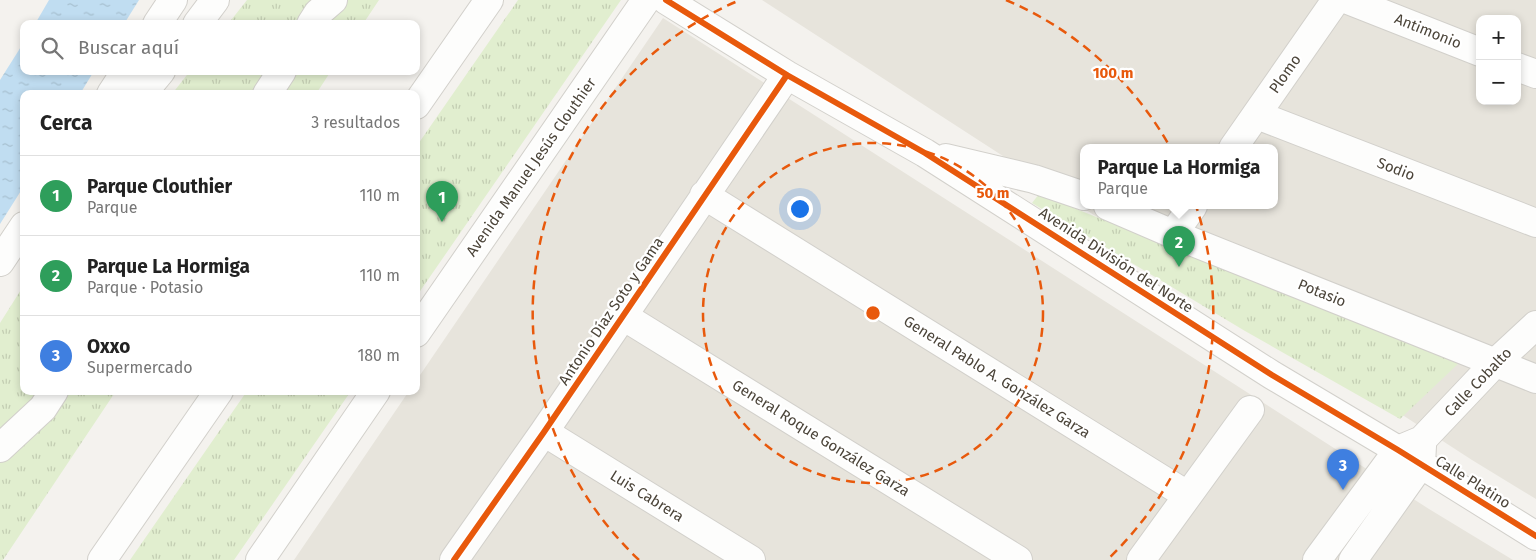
<!DOCTYPE html>
<html lang="es">
<head>
<meta charset="utf-8">
<style>
  body { margin:0; font-family:"Fira Sans",sans-serif; background:#f2f2f2; color:#222 }
  .controls { position:absolute; right:15px; top:15px; display:grid; overflow:hidden; border-radius:10px; box-shadow:0 2px 8px #0003 }
  .controls button { width:45px; height:45px; display:grid; place-items:center; padding:0; border:0; border-bottom:1px solid #e0e0e0; background:#fff; color:#222; font:25px sans-serif }
  .you { position:absolute; left:799px; top:208px; width:18px; height:18px; margin:-12px; border:4px solid #fff; border-radius:50%; background:#1a73e8; box-shadow:0 0 0 8px #1a73e833 }
  .badge { display:grid; place-items:center; width:32px; height:32px; border-radius:50%; background:#7c3aed; color:#fff; font-size:16px; font-weight:700 }
  .pin { position:absolute; translate:-50% -41px; filter:drop-shadow(0 1px 2px #0008) }
  .pin::after { content:''; position:absolute; top:26px; width:18px; height:15px; background:inherit; clip-path:polygon(0 0,100% 0,50% 100%) }
  .popup { position:absolute; left:1080px; top:144px; width:198px; height:65px; box-sizing:border-box; display:grid; place-content:center; border-radius:10px; background:#fff; filter:drop-shadow(0 1px 4px #0005); font-size:16px; white-space:nowrap; color:#767676 }
  .popup b { font-size:19px; color:#222 }
  .popup::after { content:''; position:absolute; left:50%; top:100%; margin-left:-10px; border:10px solid transparent; border-top-color:#fff }
  .list { margin:0; padding:0; list-style:none }
  h2 { display:flex; justify-content:space-between; align-items:center; height:65px; margin:0; padding:0 20px; font-size:21px }
  h2 small { font-size:16px; font-weight:400; color:#767676 }
  .list li { display:grid; grid-template-columns:32px 1fr auto; gap:15px; align-items:center; box-sizing:border-box; height:80px; padding:0 20px; border-top:1px solid #e0e0e0 }
  .list b { display:block; font-size:19px; white-space:nowrap }
  .list p { margin:0; font-size:16px; white-space:nowrap; color:#767676 }
  .list em { font-size:16px; font-style:normal; color:#767676 }
  .icon { flex:none; width:28px; height:28px; fill:none; stroke:currentColor; stroke-width:2; stroke-linecap:round; stroke-linejoin:round }
  .map { position:relative; flex:none; width:1536px; height:560px; overflow:hidden }
  .search { position:absolute; background:#fff; box-shadow:0 2px 8px #0003; left:20px; top:20px; width:400px; height:55px; display:flex; align-items:center; gap:12px; box-sizing:border-box; padding:0 18px; border-radius:10px; color:#767676; font-size:19px }
  .panel { position:absolute; background:#fff; box-shadow:0 2px 8px #0003; left:20px; top:90px; width:400px; height:305px; border-radius:10px }
  .map>svg:first-child { display:block }
  .residential { fill:#e7e4dc; fill-rule:evenodd }
  .grass { fill:url(#grass-tufts) }
  .water { fill:url(#water-ripples) }
  .lines { fill:none; stroke-linecap:round; stroke-linejoin:round }
  .minor-casing { stroke:#d2d0cb; stroke-width:30 }
  .minor { stroke:#fdfdfc; stroke-width:28 }
  .cycleway-casing { stroke:#fff; stroke-width:9 }
  .cycleway { stroke:#e8590c; stroke-width:6 }
  .ring { fill:none; stroke:#e8590c; stroke-width:2.5; stroke-dasharray:9 6 }
  .labels { text-anchor:middle; stroke-width:4.5; stroke-linejoin:round; paint-order:stroke }
  .street-label { font-size:15px; fill:#4b4439; stroke:#fff }
  .centre { fill:#e8590c; stroke:#fff; stroke-width:2.5 }
  .ring-label { font-size:15px; text-anchor:middle; font-weight:bold; fill:#e8590c; stroke:#fff; stroke-width:4.5; stroke-linejoin:round; paint-order:stroke }
</style>
</head>
<body>
<div class="map">
<svg width="1536" height="560" viewBox="0 0 1536 560">
  <defs>
    <pattern id="grass-tufts" width="24" height="20" patternUnits="userSpaceOnUse" patternTransform="scale(1.25)"><rect width="24" height="20" fill="#e1eecf"/><path d="M3 7l-1-3M5 7V3M7 7l1-3M15 17l-1-3M17 17v-4M19 17l1-3" fill="none" stroke="#c3cdb2"/></pattern>
    <pattern id="water-ripples" width="26" height="14" patternUnits="userSpaceOnUse" patternTransform="scale(1.25)"><rect width="26" height="14" fill="#c0ddf1"/><path d="M2 4q2-2 4 0t4 0M15 11q2-2 4 0t4 0" fill="none" stroke="#a6bfcf"/></pattern>
  </defs>
  <rect width="100%" height="100%" fill="#f4f2ee"/>
  <path class="residential" d="M 762,0 L 1536,0 L 1536,499 L 1472,460 ZM 1480,19 L 1517,19 L 1517,101 L 1480,101 ZM 1084,148 L 1274,148 L 1274,206 L 1084,206 Z
    M 663,18 L 1429,509 L 1513,560 L 294,560 L 409,391 L 416,391 L 416,381 Z"/>
  <path class="grass" d="M 247,0 L 379,0 L 363,24 L 228,24 Z
    M 518,0 L 621,0 L 416,297 L 416,147 Z
    M 190,71 L 331,71 L 316,94 L 172,94 Z
    M 1039,194 L 1413,344 L 1460,362 L 1400,419 L 1245,331 L 1032,203 Z
    M 24,285 L 24,391 L 116,391 L 3,560 L 0,560 L 0,323 Z
    M 247,391 L 351,391 L 234,560 L 130,560 Z"/>
  <path class="water" d="M 49,0 L 139,0 L 124,24 L 35,24 Z
    M 24,42 L 24,71 L 94,71 L 80,94 L 24,94 L 24,186 L 0,224 L 0,80 Z"/>
  <g class="lines">
    <g class="minor-casing">
      <path id="minor" d="M 666,0 L 787,75 L 925,153 L 1272,375 L 1398,450 L 1536,536
        M 1348,0 L 1480,52
        M 157,24 L 173,0
        M 197,24 L 215,0
        M 311,24 L 318,13 L 333,0
        M 1517,67 L 1536,74
        M 111,94 L 126,71
        M 142,94 L 161,71
        M 267,94 L 282,71
        M 416,105 L 489,0
        M 1257,115 L 1536,223
        M 1233,148 L 1336,0
        M 946,158 L 1034,179 L 1084,196
        M 704,195 L 1187,495
        M 1108,206 L 1173,234 L 1536,379
        M 1173,234 L 1193,206
        M 0,262 L 24,226
        M 623,316 L 1018,560
        M 416,333 L 646,0
        M 544,432 L 751,560
        M 0,448 L 43,408 L 54,391
        M 102,560 L 219,391
        M 260,560 L 376,391
        M 454,560 L 544,432 L 787,75
        M 1141,560 L 1250,410
        M 1317,560 L 1398,450 L 1422,440 L 1495,363 L 1536,325
        M 1353,560 L 1421,464 L 1422,446"/>
    </g>
    <use href="#minor" class="minor"/>
    <g class="cycleway-casing">
      <path id="cycleway" d="M 666,0 L 787,75 L 925,153 L 1272,375 L 1398,450 L 1536,536
        M 454,560 L 544,432 L 787,75"/>
    </g>
    <use href="#cycleway" class="cycleway"/>
  </g>
  <g class="ring">
    <circle cx="873" cy="313" r="170"/>
    <path d="M639 560A340 340 0 0 1 740 0M1006 0A340 340 0 0 1 1107 560"/>
  </g>
  <g class="labels">
    <g class="street-label">
      <text transform="translate(1428 31) rotate(22)" y="5">Antimonio</text>
      <text transform="translate(1285 74) rotate(-55)" y="5">Plomo</text>
      <text transform="translate(531 167) rotate(-55)" y="5">Avenida Manuel Jesús Clouthier</text>
      <text transform="translate(1396 169) rotate(21)" y="5">Sodio</text>
      <text transform="translate(1116 260) rotate(33)" y="5">Avenida División del Norte</text>
      <text transform="translate(1322 293) rotate(22)" y="5">Potasio</text>
      <text transform="translate(611 311) rotate(-56)" y="5">Antonio Díaz Soto y Gama</text>
      <text transform="translate(997 377) rotate(32)" y="5">General Pablo A. González Garza</text>
      <text transform="translate(1478 382) rotate(-46)" y="5">Calle Cobalto</text>
      <text transform="translate(821 438) rotate(32)" y="5">General Roque González Garza</text>
      <text transform="translate(1473 482) rotate(32)" y="5">Calle Platino</text>
      <text transform="translate(647 496) rotate(32)" y="5">Luis Cabrera</text>
    </g>
  </g>
  <circle cx="873" cy="313" r="8" class="centre"/>
  <g class="ring-label">
    <text x="1113" y="78">100 m</text>
    <text x="993" y="198">50 m</text>
  </g>
</svg>
<div class="controls">
<button>+</button>
<button>−</button>
</div>
<div class="you"></div>
<div class="pin badge" style="left:442px;top:222px;background:#2e9e5b">1</div>
<div class="pin badge" style="left:1179px;top:267px;background:#2e9e5b">2</div>
<div class="popup"><b>Parque La Hormiga</b>Parque</div>
<div class="pin badge" style="left:1343px;top:490px;background:#3f7fe0">3</div>
<div class="search"><svg class="icon" aria-label="search" viewBox="0 0 24 24"><circle cx="10" cy="10" r="6"/><path d="M15 15l6 6"/></svg>Buscar aquí</div>
<section class="panel">
<h2>Cerca<small>3 resultados</small></h2>
<ul class="list">
<li><span class="badge" style="background:#2e9e5b">1</span><div><b>Parque Clouthier</b><p>Parque</p></div><em>110 m</em></li>
<li><span class="badge" style="background:#2e9e5b">2</span><div><b>Parque La Hormiga</b><p>Parque · Potasio</p></div><em>110 m</em></li>
<li><span class="badge" style="background:#3f7fe0">3</span><div><b>Oxxo</b><p>Supermercado</p></div><em>180 m</em></li>
</ul>
</section>
</div>
</body>
</html>
